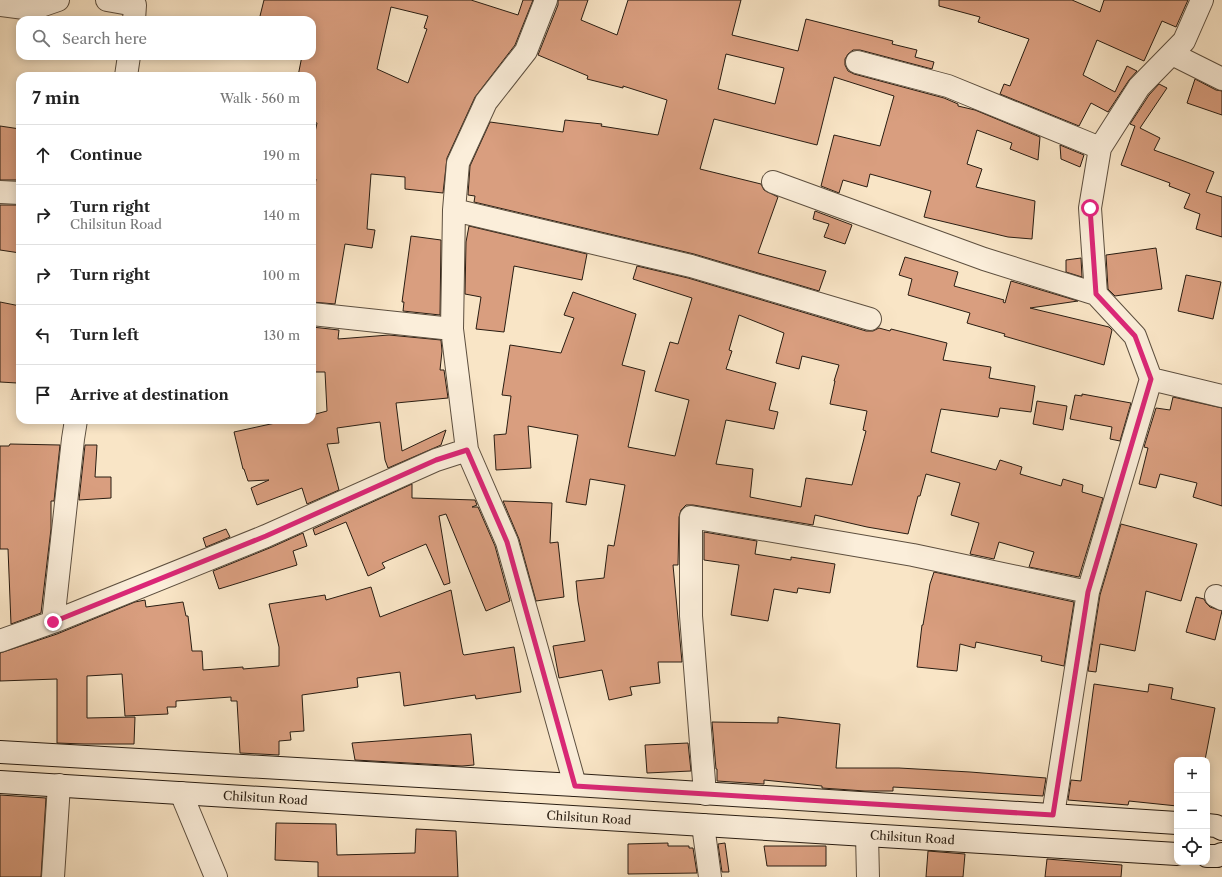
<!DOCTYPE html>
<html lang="en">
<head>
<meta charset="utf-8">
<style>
  body { margin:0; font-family:"Libre Caslon Text",serif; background:#f6f6f6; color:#222 }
  .controls { position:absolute; right:12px; bottom:12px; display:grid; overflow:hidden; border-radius:8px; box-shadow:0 2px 10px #0003 }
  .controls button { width:36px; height:36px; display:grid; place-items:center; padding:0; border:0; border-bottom:1px solid #e0e0e0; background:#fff; color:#222; font:20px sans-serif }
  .stop { position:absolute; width:12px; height:12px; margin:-9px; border:3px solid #db2777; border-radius:50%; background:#fff }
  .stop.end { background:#db2777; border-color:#fff; box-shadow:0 1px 4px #0008 }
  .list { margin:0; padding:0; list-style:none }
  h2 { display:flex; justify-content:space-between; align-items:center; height:52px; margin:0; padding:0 16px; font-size:17px }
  h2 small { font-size:13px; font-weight:400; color:#767676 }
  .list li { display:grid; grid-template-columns:26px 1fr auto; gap:12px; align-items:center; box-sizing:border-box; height:60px; padding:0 16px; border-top:1px solid #e0e0e0 }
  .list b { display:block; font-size:15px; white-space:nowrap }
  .list p { margin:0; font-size:13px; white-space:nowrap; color:#767676 }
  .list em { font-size:13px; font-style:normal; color:#767676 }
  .icon { flex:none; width:22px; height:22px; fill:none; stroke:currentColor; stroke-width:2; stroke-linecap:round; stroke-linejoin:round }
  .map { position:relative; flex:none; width:1222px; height:877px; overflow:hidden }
  .search { position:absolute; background:#fff; box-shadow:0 2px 10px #0003; left:16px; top:16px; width:300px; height:44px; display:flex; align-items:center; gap:10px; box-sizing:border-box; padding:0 14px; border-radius:12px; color:#767676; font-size:15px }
  .panel { position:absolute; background:#fff; box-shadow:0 2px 10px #0003; left:16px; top:72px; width:300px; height:352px; border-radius:12px }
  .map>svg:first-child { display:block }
  .building { fill:#d99e7f; stroke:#291d12; fill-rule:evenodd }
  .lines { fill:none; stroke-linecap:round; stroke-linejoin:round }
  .minor-casing { stroke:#5d4f3f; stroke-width:24 }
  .secondary-casing { stroke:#291d12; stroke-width:24 }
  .minor { stroke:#fbeeda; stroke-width:22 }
  .secondary { stroke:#fbeeda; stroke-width:22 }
  .route { stroke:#db2777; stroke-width:5 }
  .labels { text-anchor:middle; stroke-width:3; stroke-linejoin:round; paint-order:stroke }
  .street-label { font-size:12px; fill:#291d12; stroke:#fbeeda }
</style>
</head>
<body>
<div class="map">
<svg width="1222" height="877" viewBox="0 0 1222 877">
  <rect width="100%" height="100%" fill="#f9e5c6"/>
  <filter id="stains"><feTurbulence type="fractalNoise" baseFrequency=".005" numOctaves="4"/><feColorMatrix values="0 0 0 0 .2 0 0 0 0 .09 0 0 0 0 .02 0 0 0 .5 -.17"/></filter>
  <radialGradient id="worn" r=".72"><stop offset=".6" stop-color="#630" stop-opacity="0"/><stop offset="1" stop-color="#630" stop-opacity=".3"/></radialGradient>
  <path class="building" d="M 264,0 L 471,0 L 518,15 L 523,0 L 533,0 L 515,45 L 475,97 L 447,158 L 443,193 L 405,189 L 405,177 L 371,174 L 367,229 L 375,230 L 372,248 L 345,244 L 335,304 L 312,302 L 312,204 L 316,179 L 312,178 L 312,146 L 317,123 L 312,122 L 312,76 L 298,76 L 302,56 L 312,56 L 312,20 L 259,20 ZM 391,7 L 428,16 L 424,28 L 427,29 L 408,83 L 377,69 Z
    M 558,0 L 588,0 L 581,20 L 617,35 L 628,0 L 741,0 L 732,35 L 798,51 L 806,19 L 893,41 L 892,44 L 917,50 L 915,57 L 934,62 L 932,69 L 860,50 L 853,50 L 848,54 L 845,59 L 845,65 L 848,71 L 854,74 L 944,98 L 958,104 L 958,106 L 975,110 L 1040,137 L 1038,160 L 1010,149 L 1012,143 L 977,130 L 967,164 L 982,169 L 976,187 L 1035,201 L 1032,239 L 1008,237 L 924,217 L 931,191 L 870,174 L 867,187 L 843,180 L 839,193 L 821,186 L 834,135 L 880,146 L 894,96 L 834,77 L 817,145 L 714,119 L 700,169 L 761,184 L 764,190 L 778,197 L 758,253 L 826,271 L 819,291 L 694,254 L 474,202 L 475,196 L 468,195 L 470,166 L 490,122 L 563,132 L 565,120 L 602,124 L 601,126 L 658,135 L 667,100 L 623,86 L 623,88 L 587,79 L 588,76 L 538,55 L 558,5 ZM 726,54 L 784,68 L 775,104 L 718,89 Z
    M 939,0 L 1072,0 L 1100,12 L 1104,0 L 1188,0 L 1176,27 L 1162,21 L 1144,61 L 1097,40 L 1083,75 L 1115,92 L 1127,66 L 1137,71 L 1129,80 L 1108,112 L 1091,103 L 1079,126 L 1000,94 L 1004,84 L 1010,86 L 1029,39 L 978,22 L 980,17 L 939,6 Z
    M 1195,79 L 1216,90 L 1222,91 L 1222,115 L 1187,103 Z
    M 1159,84 L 1167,88 L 1140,128 L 1160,138 L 1154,150 L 1214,172 L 1206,192 L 1222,197 L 1222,237 L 1196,229 L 1200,214 L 1184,208 L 1190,194 L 1169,186 L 1170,183 L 1121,165 L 1135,126 L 1130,124 L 1149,95 Z
    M 0,126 L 20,129 L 20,180 L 0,180 Z
    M 1060,145 L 1084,155 L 1080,167 L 1061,159 Z
    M 0,205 L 20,205 L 20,253 L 0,250 Z
    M 815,211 L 852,225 L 845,244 L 824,237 L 829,224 L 813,219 Z
    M 469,226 L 587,254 L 582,280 L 514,266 L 504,332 L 476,329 L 481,297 L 465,294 L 466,242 Z
    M 411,236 L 441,240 L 440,315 L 403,311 L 404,302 L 402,302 Z
    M 1156,248 L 1162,289 L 1115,296 L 1108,289 L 1106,255 Z
    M 905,257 L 958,272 L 954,286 L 1004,300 L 1003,302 L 1005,303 L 1011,281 L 1078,301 L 1030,308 L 1109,327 L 1112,330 L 1104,365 L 1004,336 L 1005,334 L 967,323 L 970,313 L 908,295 L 912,279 L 899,275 Z
    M 1081,258 L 1082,277 L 1066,272 L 1066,260 Z
    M 637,266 L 688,278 L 866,331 L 873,331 L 879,328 L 890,331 L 891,329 L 947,343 L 943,360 L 991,367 L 989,378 L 1035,386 L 1031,412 L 1000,408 L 998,417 L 941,409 L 931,452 L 996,470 L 1000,460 L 1022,467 L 1020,474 L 1061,486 L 1063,479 L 1083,485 L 1082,492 L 1103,498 L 1079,577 L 1029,567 L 1034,552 L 999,542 L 994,559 L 970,554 L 979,523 L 951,515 L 960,483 L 926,474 L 920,496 L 918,496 L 908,534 L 867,527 L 815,515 L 813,525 L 693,505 L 686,505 L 681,510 L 679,517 L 678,565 L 673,565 L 682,662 L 658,662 L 660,683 L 630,687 L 632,695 L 609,700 L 602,670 L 559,678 L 553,646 L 585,641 L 578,601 L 576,581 L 604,578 L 608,545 L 614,546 L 625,485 L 590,479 L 586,505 L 566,502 L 578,435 L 528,426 L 531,468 L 496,470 L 494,435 L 506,434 L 511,396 L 502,395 L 510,345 L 561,353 L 574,318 L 564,315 L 573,292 L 636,314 L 622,365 L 645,371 L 628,447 L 675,456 L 689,400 L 655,391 L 670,342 L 678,344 L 692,298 L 633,279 ZM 739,315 L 784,333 L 776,363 L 799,369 L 802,356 L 839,365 L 834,381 L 835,381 L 830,404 L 867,411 L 863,430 L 866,431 L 852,485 L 806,478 L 801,507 L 750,497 L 753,469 L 716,464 L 726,420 L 774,429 L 778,412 L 769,410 L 776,383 L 726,369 L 732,351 L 729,350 Z
    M 1186,275 L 1221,282 L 1213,319 L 1178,311 Z
    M 0,302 L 20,306 L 20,353 L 17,383 L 0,382 Z
    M 312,327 L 339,330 L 338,339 L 389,335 L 441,340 L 442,351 L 440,370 L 444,370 L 448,398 L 396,403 L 402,451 L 446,430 L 441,445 L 388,468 L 385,460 L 380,422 L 337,428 L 339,443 L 327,444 L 339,490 L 307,504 L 302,488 L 257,505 L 251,488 L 269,480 L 248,481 L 244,469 L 243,469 L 234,432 L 289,420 L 312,420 L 312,415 L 327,411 L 325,372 L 312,372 Z
    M 1082,394 L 1131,403 L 1120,441 L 1110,439 L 1112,427 L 1070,419 L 1075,395 L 1082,396 Z
    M 1173,397 L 1222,408 L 1222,506 L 1193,497 L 1197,483 L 1160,474 L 1156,488 L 1139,484 L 1148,448 L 1144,447 L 1156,408 L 1170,410 Z
    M 1037,401 L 1067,406 L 1063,430 L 1033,424 Z
    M 10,444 L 60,445 L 54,501 L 51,501 L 51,529 L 41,613 L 11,624 L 8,549 L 0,549 L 0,446 L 9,446 Z
    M 85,445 L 97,445 L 95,477 L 111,477 L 111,498 L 79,500 Z
    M 412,484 L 412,498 L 475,500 L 477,505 L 472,507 L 478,507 L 495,546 L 510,601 L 486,611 L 446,514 L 439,516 L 450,583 L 444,585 L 426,544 L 382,563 L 385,568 L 368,576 L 346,522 L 315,535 L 313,529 Z
    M 503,501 L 552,503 L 550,543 L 558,542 L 564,597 L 536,601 L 519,539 Z
    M 1121,524 L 1197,544 L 1181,601 L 1146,591 L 1135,651 L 1100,644 L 1096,672 L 1088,671 L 1100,595 Z
    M 226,529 L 230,537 L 206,547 L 203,538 Z
    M 704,532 L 757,541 L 755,554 L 791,560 L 791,557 L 835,564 L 830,593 L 798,588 L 797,593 L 774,589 L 768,621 L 731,615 L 739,565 L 704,560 Z
    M 303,533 L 307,546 L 293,551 L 297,565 L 219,589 L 213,571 L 272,547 Z
    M 934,572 L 1074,602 L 1064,666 L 1041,661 L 1042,656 L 976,642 L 975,648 L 960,644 L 957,671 L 917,667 L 922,625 L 923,625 L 930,584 Z
    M 371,587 L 380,617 L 451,590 L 463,654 L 464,655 L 514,647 L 521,692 L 476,699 L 475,695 L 404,706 L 400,672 L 357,678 L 358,687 L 302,695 L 304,731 L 290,732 L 291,740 L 279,741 L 279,755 L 240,753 L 237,701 L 231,701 L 231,697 L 176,701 L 176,707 L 167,707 L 168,714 L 125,716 L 122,674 L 87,676 L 87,718 L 135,717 L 134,744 L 84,744 L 57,743 L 57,679 L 0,681 L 0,653 L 57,634 L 135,602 L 145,600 L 146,607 L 183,602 L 186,616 L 188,616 L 192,651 L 202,651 L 203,670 L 243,667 L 243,669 L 279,666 L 279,647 L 269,604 L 325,595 L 326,600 Z
    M 1196,597 L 1204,599 L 1206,603 L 1210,607 L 1222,611 L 1215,640 L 1186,632 Z
    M 1094,684 L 1148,692 L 1149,684 L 1173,688 L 1171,699 L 1215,708 L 1205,760 L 1177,760 L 1177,806 L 1129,801 L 1128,805 L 1068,800 L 1071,780 L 1081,781 Z
    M 778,717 L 840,724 L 836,768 L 899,768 L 970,772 L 1046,778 L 1043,796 L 893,787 L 893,791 L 865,791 L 822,788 L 822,786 L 764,780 L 764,784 L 717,781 L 717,769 L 716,769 L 712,722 L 778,723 Z
    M 471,734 L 474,765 L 462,766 L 355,760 L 352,743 Z
    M 688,743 L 691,771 L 647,773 L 645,745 Z
    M 0,795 L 46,798 L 41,877 L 0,877 Z
    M 276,823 L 336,824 L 337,855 L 415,853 L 416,829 L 456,831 L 458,877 L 318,877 L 318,862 L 275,860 Z
    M 668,843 L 668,846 L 689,846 L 689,848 L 693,848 L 697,873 L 628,874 L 628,844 Z
    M 725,843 L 729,872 L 722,872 L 718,844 Z
    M 764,846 L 826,846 L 826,866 L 767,866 Z
    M 928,851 L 965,854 L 963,877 L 926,877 Z
    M 1047,859 L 1122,865 L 1121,877 L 1045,877 Z"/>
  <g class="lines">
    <g class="minor-casing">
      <path id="minor" d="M 107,0 L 135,5 L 134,20
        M 546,0 L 526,51 L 486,102 L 458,163 L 454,210 L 452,329 L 467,450 L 507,542 L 575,785
        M 0,5 L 32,9 L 58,0
        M 1172,54 L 1222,79
        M 857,62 L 948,86 L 1100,148
        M 126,76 L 129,56
        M 773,182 L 984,259 L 1096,294
        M 0,192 L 20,193
        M 454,210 L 691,266 L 870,319
        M 312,314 L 452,329
        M 1151,379 L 1222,396
        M 1216,596 L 1222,599
        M 53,622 L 73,439 L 76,420
        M 0,641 L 53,622 L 266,536 L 436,460 L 467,450
        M 181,793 L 216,877
        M 705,794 L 691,616 L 691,517 L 913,555 L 1088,592
        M 1053,815 L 1088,592 L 1151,379 L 1135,336 L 1096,294 L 1090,208 L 1100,148 L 1139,87 L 1184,41 L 1202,0
        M 703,825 L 710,877
        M 867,835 L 868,877
        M 53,877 L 59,785"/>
    </g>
    <g class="secondary-casing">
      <g id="secondary">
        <path d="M 0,752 L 575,785 L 1177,823"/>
        <path id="s1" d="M 0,782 L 1177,854"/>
        <path d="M 1207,825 L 1216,826 L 1222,829"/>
        <path d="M 1207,856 L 1217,856 L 1222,854"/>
      </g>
    </g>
    <use href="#minor" class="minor"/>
    <use href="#secondary" class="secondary"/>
  </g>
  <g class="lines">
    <path class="route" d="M 53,622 L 266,536 L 436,460 L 467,450 L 507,542 L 575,786 L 1053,815 L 1088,592 L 1151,379 L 1135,336 L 1096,294 L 1090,208"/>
  </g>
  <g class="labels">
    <g class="street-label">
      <text dy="4" stroke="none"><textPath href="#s1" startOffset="266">Chilsitun Road</textPath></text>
      <text dy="4" stroke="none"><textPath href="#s1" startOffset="590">Chilsitun Road</textPath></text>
      <text dy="4" stroke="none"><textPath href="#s1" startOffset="914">Chilsitun Road</textPath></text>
    </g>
  </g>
  <rect width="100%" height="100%" filter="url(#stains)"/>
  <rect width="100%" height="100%" fill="url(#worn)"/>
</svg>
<div class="controls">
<button>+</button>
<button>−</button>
<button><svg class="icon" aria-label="locate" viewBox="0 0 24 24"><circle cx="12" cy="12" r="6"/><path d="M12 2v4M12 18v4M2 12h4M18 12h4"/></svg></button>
</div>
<div class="stop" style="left:1090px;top:208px"></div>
<div class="stop end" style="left:53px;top:622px"></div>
<div class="search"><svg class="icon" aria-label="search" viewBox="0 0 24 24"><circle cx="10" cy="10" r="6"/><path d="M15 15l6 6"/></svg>Search here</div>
<section class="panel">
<h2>7 min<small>Walk · 560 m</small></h2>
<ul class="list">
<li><svg class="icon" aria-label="ahead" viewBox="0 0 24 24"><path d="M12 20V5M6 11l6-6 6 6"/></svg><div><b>Continue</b></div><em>190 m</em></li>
<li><svg class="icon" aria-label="right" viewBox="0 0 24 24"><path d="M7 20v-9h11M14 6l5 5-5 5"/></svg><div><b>Turn right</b><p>Chilsitun Road</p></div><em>140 m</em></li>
<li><svg class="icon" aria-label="right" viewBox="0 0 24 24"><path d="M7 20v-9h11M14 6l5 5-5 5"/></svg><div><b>Turn right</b></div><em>100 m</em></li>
<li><svg class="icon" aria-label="left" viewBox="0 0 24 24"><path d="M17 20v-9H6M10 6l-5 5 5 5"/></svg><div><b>Turn left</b></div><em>130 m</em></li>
<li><svg class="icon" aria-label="arrive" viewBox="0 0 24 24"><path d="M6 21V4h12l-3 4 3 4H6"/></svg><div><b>Arrive at destination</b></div></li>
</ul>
</section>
</div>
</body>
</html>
